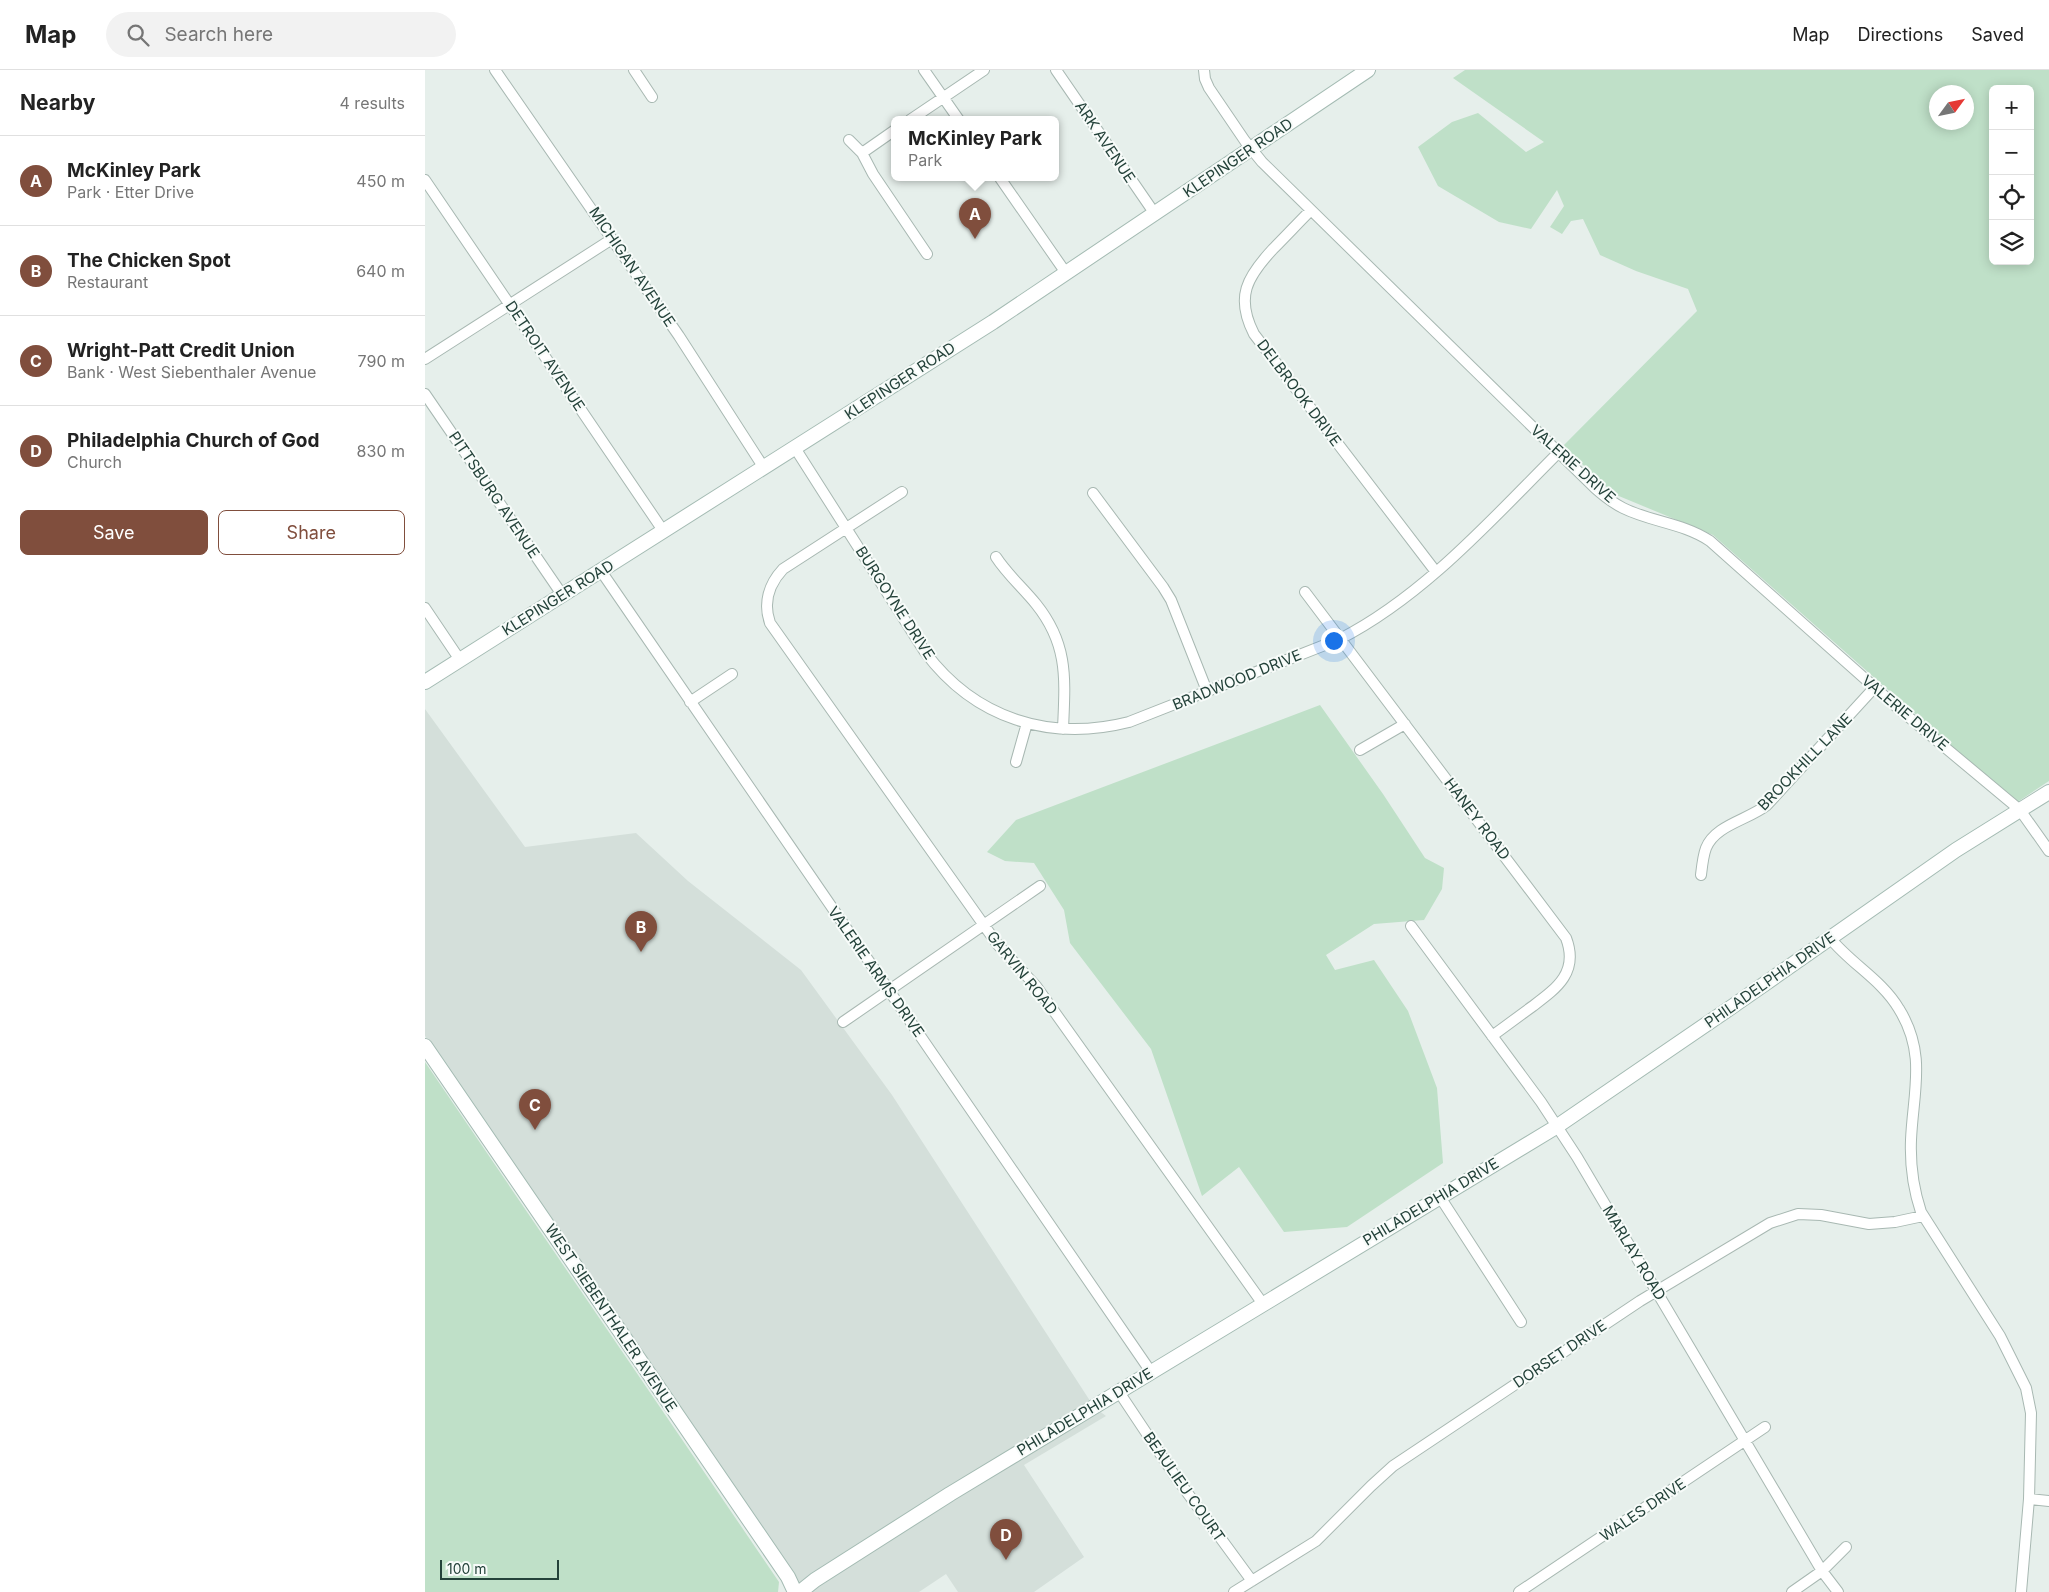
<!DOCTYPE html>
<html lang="en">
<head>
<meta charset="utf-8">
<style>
  body { margin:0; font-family:Inter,sans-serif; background:#f2f2f2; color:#222 }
  .controls { position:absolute; right:15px; top:15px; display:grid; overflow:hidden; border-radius:8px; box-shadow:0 2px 12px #0003 }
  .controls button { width:45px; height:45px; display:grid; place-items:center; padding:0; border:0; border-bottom:1px solid #e0e0e0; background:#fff; color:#222; font:25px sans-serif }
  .compass { position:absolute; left:1504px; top:15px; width:45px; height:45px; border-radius:50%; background:#fff; box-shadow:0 2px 12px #0003; rotate:57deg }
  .scale { position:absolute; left:15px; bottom:12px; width:119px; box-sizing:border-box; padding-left:5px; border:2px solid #24423a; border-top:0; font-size:14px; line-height:18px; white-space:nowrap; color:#24423a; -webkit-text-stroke:4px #f7fbf9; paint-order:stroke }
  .you { position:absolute; left:908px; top:570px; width:18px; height:18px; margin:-12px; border:4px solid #fff; border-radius:50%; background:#1a73e8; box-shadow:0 0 0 8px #1a73e833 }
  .badge { display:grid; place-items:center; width:32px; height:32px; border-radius:50%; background:#804e3d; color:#fff; font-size:16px; font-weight:700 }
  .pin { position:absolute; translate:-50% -41px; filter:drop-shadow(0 1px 2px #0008) }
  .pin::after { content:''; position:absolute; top:26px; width:18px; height:15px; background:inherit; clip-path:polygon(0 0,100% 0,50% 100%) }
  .popup { position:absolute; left:466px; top:46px; width:168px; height:65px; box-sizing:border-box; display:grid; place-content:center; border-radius:8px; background:#fff; filter:drop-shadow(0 1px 4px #0005); font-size:16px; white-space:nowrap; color:#767676 }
  .popup b { font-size:19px; color:#222 }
  .popup::after { content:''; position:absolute; left:50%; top:100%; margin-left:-10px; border:10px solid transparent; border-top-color:#fff }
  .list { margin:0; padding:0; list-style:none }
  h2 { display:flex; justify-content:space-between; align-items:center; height:65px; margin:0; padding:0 20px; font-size:21px }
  h2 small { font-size:16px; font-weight:400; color:#767676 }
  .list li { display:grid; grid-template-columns:32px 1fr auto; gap:15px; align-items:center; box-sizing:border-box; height:90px; padding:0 20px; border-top:1px solid #e0e0e0 }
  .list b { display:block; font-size:19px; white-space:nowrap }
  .list p { margin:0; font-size:16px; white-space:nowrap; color:#767676 }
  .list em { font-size:16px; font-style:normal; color:#767676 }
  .actions { display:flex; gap:10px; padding:15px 20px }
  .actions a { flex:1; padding:11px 0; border:1px solid #804e3d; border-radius:8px; text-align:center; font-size:18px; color:#804e3d }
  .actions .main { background:#804e3d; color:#fff }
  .icon { flex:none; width:28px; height:28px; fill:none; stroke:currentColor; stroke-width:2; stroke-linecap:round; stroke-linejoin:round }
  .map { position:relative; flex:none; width:1624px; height:1522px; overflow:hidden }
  header { display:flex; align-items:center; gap:30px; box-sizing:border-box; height:70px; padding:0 25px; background:#fff; border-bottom:1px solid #e0e0e0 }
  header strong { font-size:24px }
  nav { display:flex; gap:28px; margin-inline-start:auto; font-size:18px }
  .search { width:350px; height:45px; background:#f2f2f2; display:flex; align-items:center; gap:12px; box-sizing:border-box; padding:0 18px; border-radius:28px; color:#767676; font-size:19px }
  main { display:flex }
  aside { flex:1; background:#fff }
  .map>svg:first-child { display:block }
  .built { fill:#d4dfda }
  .green { fill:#bfe0c8; fill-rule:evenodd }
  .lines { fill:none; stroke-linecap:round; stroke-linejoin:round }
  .street-casing { stroke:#a8b8b2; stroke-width:12 }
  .secondary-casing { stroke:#a4bbb3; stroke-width:16 }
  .street { stroke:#fff; stroke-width:10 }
  .secondary { stroke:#fff; stroke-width:14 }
  .labels { text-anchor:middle; stroke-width:4; stroke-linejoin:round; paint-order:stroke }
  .street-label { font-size:15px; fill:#24423a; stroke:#f7fbf9 }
</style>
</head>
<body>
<header>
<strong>Map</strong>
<div class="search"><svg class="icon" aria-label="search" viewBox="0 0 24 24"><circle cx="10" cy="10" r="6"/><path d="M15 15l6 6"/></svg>Search here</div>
<nav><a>Map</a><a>Directions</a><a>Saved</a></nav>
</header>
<main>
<aside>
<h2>Nearby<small>4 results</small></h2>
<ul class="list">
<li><span class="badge">A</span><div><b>McKinley Park</b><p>Park · Etter Drive</p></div><em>450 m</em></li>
<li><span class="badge">B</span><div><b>The Chicken Spot</b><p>Restaurant</p></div><em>640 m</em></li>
<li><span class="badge">C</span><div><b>Wright-Patt Credit Union</b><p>Bank · West Siebenthaler Avenue</p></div><em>790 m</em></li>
<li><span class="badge">D</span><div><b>Philadelphia Church of God</b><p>Church</p></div><em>830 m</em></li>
</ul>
<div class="actions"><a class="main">Save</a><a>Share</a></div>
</aside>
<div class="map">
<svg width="1624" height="1522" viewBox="0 0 1624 1522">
  <rect width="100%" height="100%" fill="#e6efeb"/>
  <path class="built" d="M 0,639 L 100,777 L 211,763 L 263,811 L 376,900 L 467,1025 L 669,1337 L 681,1346 L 599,1395 L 659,1487 L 609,1522 L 533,1522 L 521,1504 L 494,1522 L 378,1522 L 0,966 Z"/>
  <path class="green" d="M 1040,0 L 1624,0 L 1624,711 L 1591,733 L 1288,465 L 1189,424 L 1138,376 L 1272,241 L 1263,219 L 1211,201 L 1175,185 L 1158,149 L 1146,151 L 1137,164 L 1125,157 L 1139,136 L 1132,120 L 1106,159 L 1074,152 L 1013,116 L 993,77 L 1027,52 L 1053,43 L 1101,82 L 1119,72 L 1028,8 ZM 1568,19 L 1605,19 L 1605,191 L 1568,191 ZM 1512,22 L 1542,22 L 1542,52 L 1512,52 Z
    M 895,635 L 958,724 L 1000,788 L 1019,798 L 1017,819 L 999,850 L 949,854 L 901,885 L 910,900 L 949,890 L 983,941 L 1012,1018 L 1018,1093 L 922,1157 L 859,1162 L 814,1097 L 777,1126 L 726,979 L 645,873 L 639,840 L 609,793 L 580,791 L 562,782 L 591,750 Z
    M 0,992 L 354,1512 L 353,1522 L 0,1522 Z"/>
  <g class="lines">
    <g class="street-casing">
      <path id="street" d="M 70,0 L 254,266 L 339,398
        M 209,0 L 227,27
        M 499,0 L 534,50
        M 631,0 L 730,144
        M 779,0 L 780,9 L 784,18 L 820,71 L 837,92 L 1170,418 C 1179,426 1188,433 1198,438 C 1226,452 1258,453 1285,471 L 1474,639 L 1595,740 L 1624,781
        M 485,50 L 559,0
        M 424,70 L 437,83 L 448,104 L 502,184
        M 437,83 L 470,60
        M 575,108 L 641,203
        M 0,110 L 239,462
        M 886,140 C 873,153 861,166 848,179 C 822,207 810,227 829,264 L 1011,502
        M 0,289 L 187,169
        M 0,324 L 138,526
        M 370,378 L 500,582 C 550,649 625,672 704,652 L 915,569 C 999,526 1067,449 1133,383
        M 477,422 L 358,499 C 344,514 338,533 345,553 L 573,875 L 611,916 L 838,1234
        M 668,423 L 738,517 L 746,530 L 782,621
        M 571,487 C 582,504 598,518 611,534 C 644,575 640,610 638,659
        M 176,501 L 726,1302
        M 880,522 L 1141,868 C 1154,902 1132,918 1108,936 C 1094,946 1081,956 1067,966
        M 0,538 L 35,590
        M 265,632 L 307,604
        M 935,680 L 980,654
        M 591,692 L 602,653
        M 1276,805 C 1277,796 1278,786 1281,778 C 1290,755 1323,750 1342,735 L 1449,618
        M 986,856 L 1116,1032 L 1152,1087 L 1397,1501 L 1413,1522
        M 1405,868 C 1426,894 1457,910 1474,939 C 1502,984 1488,1022 1486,1070 C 1485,1095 1488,1118 1496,1142 L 1575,1266 L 1601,1318 L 1606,1343 L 1604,1429 L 1596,1522
        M 418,952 L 615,816
        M 1015,1127 L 1096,1252
        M 694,1322 L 750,1406 L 827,1511
        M 1604,1429 L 1624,1431
        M 809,1522 L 891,1471 L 946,1416 L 968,1396 L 1215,1231 L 1345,1153 L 1373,1144 L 1396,1145 L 1444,1154 L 1470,1152 L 1498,1146
        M 1094,1522 L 1340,1357
        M 1367,1522 L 1397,1501 L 1421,1477"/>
    </g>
    <g class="secondary-casing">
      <path id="secondary" d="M 0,612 L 568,252 L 943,0
        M 0,976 L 363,1507 L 370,1522
        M 375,1522 L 390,1510 L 525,1424 L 1131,1057 L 1308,936 L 1531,780 L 1624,722"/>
    </g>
    <use href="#street" class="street"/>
    <use href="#secondary" class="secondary"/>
  </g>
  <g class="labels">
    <g class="street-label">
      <text transform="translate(680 72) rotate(56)" y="5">ARK AVENUE</text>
      <text transform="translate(813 88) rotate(-34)" y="5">KLEPINGER ROAD</text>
      <text transform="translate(207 197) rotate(56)" y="5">MICHIGAN AVENUE</text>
      <text transform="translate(120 286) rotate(56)" y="5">DETROIT AVENUE</text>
      <text transform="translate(475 311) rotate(-33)" y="5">KLEPINGER ROAD</text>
      <text transform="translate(874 323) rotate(53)" y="5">DELBROOK DRIVE</text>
      <text transform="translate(1148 394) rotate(42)" y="5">VALERIE DRIVE</text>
      <text transform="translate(69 425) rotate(56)" y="5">PITTSBURG AVENUE</text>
      <text transform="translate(133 528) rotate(-32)" y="5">KLEPINGER ROAD</text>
      <text transform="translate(470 533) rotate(57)" y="5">BURGOYNE DRIVE</text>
      <text transform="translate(812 610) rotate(-22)" y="5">BRADWOOD DRIVE</text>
      <text transform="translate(1480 643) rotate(40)" y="5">VALERIE DRIVE</text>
      <text transform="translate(1380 692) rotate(-46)" y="5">BROOKHILL LANE</text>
      <text transform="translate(1052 749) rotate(53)" y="5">HANEY ROAD</text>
      <text transform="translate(451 902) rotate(55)" y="5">VALERIE ARMS DRIVE</text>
      <text transform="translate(597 903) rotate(51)" y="5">GARVIN ROAD</text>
      <text transform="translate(1345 910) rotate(-35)" y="5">PHILADELPHIA DRIVE</text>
      <text transform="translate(1006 1132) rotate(-31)" y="5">PHILADELPHIA DRIVE</text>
      <text transform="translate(1209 1183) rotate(59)" y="5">MARLAY ROAD</text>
      <text transform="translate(186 1248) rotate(56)" y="5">WEST SIEBENTHALER AVENUE</text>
      <text transform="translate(1135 1284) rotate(-34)" y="5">DORSET DRIVE</text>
      <text transform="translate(660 1342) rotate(-31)" y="5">PHILADELPHIA DRIVE</text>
      <text transform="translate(759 1417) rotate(55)" y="5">BEAULIEU COURT</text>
      <text transform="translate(1218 1440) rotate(-34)" y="5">WALES DRIVE</text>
    </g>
  </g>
</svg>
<div class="controls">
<button>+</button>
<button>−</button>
<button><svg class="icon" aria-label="locate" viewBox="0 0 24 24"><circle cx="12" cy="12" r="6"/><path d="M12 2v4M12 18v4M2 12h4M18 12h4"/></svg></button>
<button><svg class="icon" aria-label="layers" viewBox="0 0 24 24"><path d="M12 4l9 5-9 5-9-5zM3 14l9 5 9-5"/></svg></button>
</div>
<svg class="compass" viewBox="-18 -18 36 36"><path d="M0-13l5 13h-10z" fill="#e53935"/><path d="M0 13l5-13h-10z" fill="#767676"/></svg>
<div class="scale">100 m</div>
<div class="you"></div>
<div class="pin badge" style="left:550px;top:169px">A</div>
<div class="popup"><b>McKinley Park</b>Park</div>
<div class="pin badge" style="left:216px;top:882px">B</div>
<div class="pin badge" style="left:110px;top:1060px">C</div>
<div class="pin badge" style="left:581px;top:1490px">D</div>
</div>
</main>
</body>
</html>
